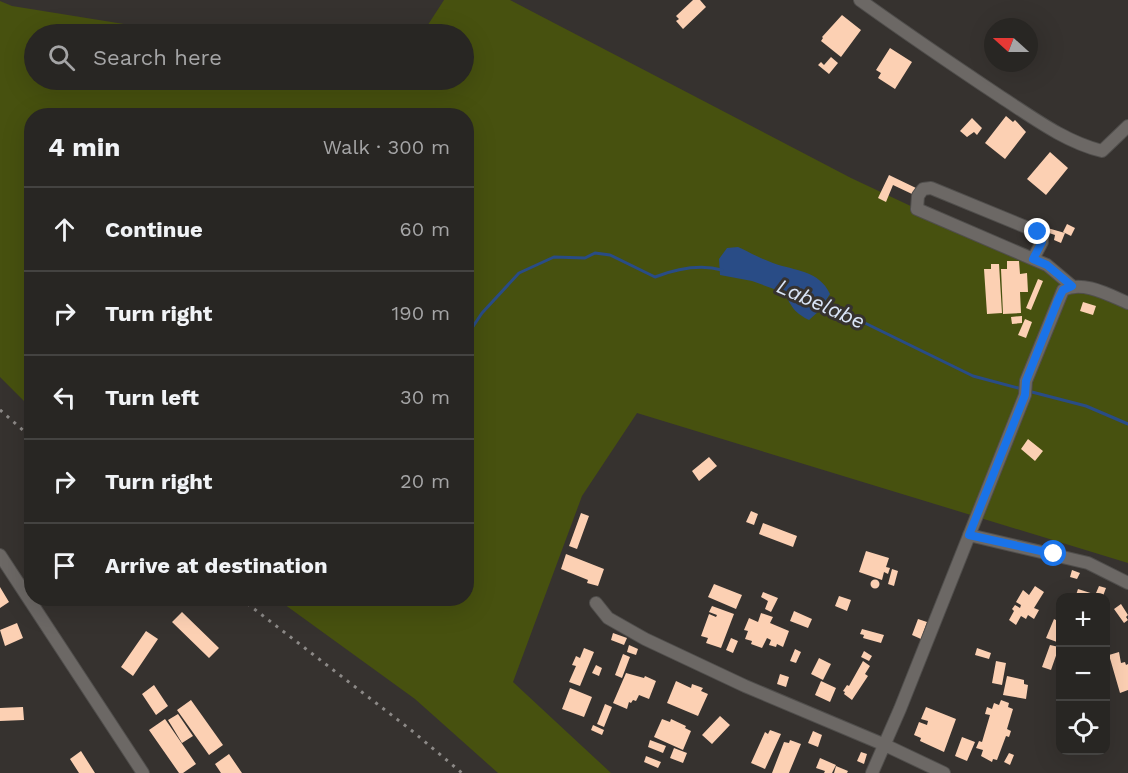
<!DOCTYPE html>
<html lang="en">
<head>
<meta charset="utf-8">
<style>
  body { margin:0; font-family:"Work Sans",sans-serif; background:#302e2b; color:#f1f3f6 }
  .controls { position:absolute; right:18px; bottom:18px; display:grid; overflow:hidden; border-radius:12px; box-shadow:0 6px 24px #0002 }
  .controls button { width:54px; height:54px; display:grid; place-items:center; padding:0; border:0; border-bottom:2px solid #444341; background:#282623; color:#f1f3f6; font:30px sans-serif }
  .compass { position:absolute; left:984px; top:18px; width:54px; height:54px; border-radius:50%; background:#282623; box-shadow:0 6px 24px #0002; rotate:291deg }
  .stop { position:absolute; width:18px; height:18px; margin:-14px; border:4px solid #1a73e8; border-radius:50%; background:#fff }
  .stop.end { background:#1a73e8; border-color:#fff; box-shadow:0 2px 6px #0008 }
  .list { margin:0; padding:0; list-style:none }
  h2 { display:flex; justify-content:space-between; align-items:center; height:78px; margin:0; padding:0 24px; font-size:26px }
  h2 small { font-size:20px; font-weight:400; color:#a5a5a6 }
  .list li { display:grid; grid-template-columns:39px 1fr auto; gap:18px; align-items:center; box-sizing:border-box; height:84px; padding:0 24px; border-top:2px solid #444341 }
  .list b { display:block; font-size:22px; white-space:nowrap }
  .list em { font-size:20px; font-style:normal; color:#a5a5a6 }
  .icon { flex:none; width:33px; height:33px; fill:none; stroke:currentColor; stroke-width:2; stroke-linecap:round; stroke-linejoin:round }
  .map { position:relative; flex:none; width:1128px; height:773px; overflow:hidden }
  .search { position:absolute; background:#282623; box-shadow:0 6px 24px #0002; left:24px; top:24px; width:450px; height:66px; display:flex; align-items:center; gap:15px; box-sizing:border-box; padding:0 21px; border-radius:33px; color:#a5a5a6; font-size:22px }
  .panel { position:absolute; background:#282623; box-shadow:0 6px 24px #0002; left:24px; top:108px; width:450px; height:498px; border-radius:24px }
  .map>svg:first-child { display:block }
  .green { fill:#47510f }
  .water { fill:#294c86 }
  .lines { fill:none; stroke-linecap:round; stroke-linejoin:round }
  .stream { stroke:#294c86; stroke-width:3 }
  .building { fill:#fcd0b3 }
  .minor-casing { stroke:#504e4c; stroke-width:14 }
  .minor { stroke:#6c6865; stroke-width:12 }
  .rail { stroke:#8c8987; stroke-width:3; stroke-dasharray:3 6; stroke-linecap:butt }
  .route { stroke:#1a73e8; stroke-width:8 }
  .labels { text-anchor:middle; stroke-width:6; stroke-linejoin:round; paint-order:stroke }
  .water-label { font-size:21px; font-style:italic; fill:#dae5f7; stroke:#36322f }
</style>
</head>
<body>
<div class="map">
<svg width="1128" height="773" viewBox="0 0 1128 773">
  <rect width="100%" height="100%" fill="#36322f"/>
  <path class="green" d="M 444,0 L 510,0 L 851,178 L 1128,308 L 1128,563 L 637,413 L 582,496 L 513,682 L 611,773 L 498,773 L 415,699 L 277,599 L 466,598 L 466,116 L 32,116 L 31,408 L 0,377 L 0,1 L 12,6 L 186,34 L 34,34 L 34,80 L 464,80 L 464,34 L 422,34 Z"/>
  <path class="water" d="M 738,247 C 749,252 761,259 773,263 C 795,271 819,270 830,294 L 819,311 L 809,320 C 795,313 791,307 785,293 L 752,281 L 720,275 L 719,259 L 727,248 Z"/>
  <g class="lines">
    <path class="stream" d="M 822,302 L 973,376 L 1022,389
      M 466,337 L 482,313 L 519,273 L 554,257 L 585,258 L 595,253 L 610,255 L 655,277 C 676,269 700,264 722,270
      M 1028,391 L 1086,406 L 1128,424"/>
  </g>
  <path class="building" d="M 693,0 L 700,0 L 706,7 L 683,29 L 676,21 L 679,19 L 676,16 Z
    M 842,15 L 861,30 L 841,57 L 821,41 L 823,38 L 822,37 Z
    M 890,48 L 912,62 L 895,89 L 878,78 L 881,73 L 876,70 Z
    M 831,57 L 838,63 L 829,74 L 818,65 L 821,62 L 824,65 Z
    M 1006,116 L 1013,122 L 1015,120 L 1026,132 L 1005,159 L 985,143 Z
    M 972,118 L 982,128 L 977,135 L 974,132 L 967,137 L 960,131 Z
    M 1050,152 L 1068,168 L 1046,195 L 1027,179 Z
    M 889,175 L 916,188 L 912,194 L 893,185 L 886,202 L 878,198 Z
    M 1067,224 L 1075,228 L 1071,236 L 1063,232 Z
    M 1044,227 L 1065,233 L 1061,243 L 1054,240 L 1055,235 L 1043,231 Z
    M 1007,261 L 1019,261 L 1020,274 L 1027,273 L 1028,292 L 1020,292 L 1021,313 L 1003,314 L 1001,269 L 1007,269 Z
    M 991,264 L 999,264 L 1002,313 L 987,314 L 984,269 L 991,269 Z
    M 1038,279 L 1043,281 L 1031,310 L 1026,308 Z
    M 1083,302 L 1096,306 L 1093,315 L 1080,311 Z
    M 1022,316 L 1022,323 L 1012,324 L 1011,317 Z
    M 1025,319 L 1032,322 L 1026,338 L 1018,335 Z
    M 1028,439 L 1043,451 L 1035,461 L 1021,449 Z
    M 709,457 L 717,466 L 699,481 L 692,471 Z
    M 751,511 L 758,514 L 754,525 L 746,522 Z
    M 581,513 L 589,516 L 577,549 L 569,546 Z
    M 763,523 L 797,536 L 793,547 L 759,534 Z
    M 866,551 L 889,558 L 886,567 L 890,568 L 888,574 L 884,572 L 882,580 L 859,572 Z
    M 566,554 L 604,569 L 598,586 L 587,583 L 588,580 L 561,569 Z
    M 892,569 L 898,571 L 894,586 L 888,584 Z
    M 1072,570 L 1080,573 L 1077,579 L 1070,577 Z
    M870.5 584a4.5 4.5 0 1 1 9 0a4.5 4.5 0 1 1-9 0Z
    M 714,584 L 742,595 L 736,609 L 708,597 Z
    M 1035,586 L 1044,592 L 1034,608 L 1039,610 L 1034,619 L 1028,615 L 1026,619 L 1021,616 L 1016,625 L 1009,620 L 1014,611 L 1012,609 L 1015,605 L 1020,608 L 1021,605 L 1016,602 L 1023,590 L 1029,595 Z
    M 1099,586 L 1106,588 L 1103,596 L 1096,593 Z
    M 0,587 L 9,602 L 0,608 Z
    M 1078,589 L 1103,597 L 1103,598 L 1075,598 Z
    M 763,592 L 778,598 L 771,612 L 765,609 L 768,601 L 761,597 Z
    M 839,596 L 851,600 L 847,611 L 835,606 Z
    M 1121,604 L 1128,615 L 1126,617 L 1128,620 L 1124,623 L 1114,609 Z
    M 712,606 L 734,614 L 721,648 L 706,643 L 708,638 L 701,636 L 709,614 L 716,617 L 717,615 L 709,612 Z
    M 794,611 L 812,619 L 808,628 L 790,621 Z
    M 182,612 L 219,648 L 209,658 L 172,622 Z
    M 761,613 L 773,617 L 770,623 L 789,631 L 783,647 L 777,644 L 776,647 L 769,645 L 771,640 L 767,638 L 762,648 L 751,644 L 752,641 L 745,639 L 748,631 L 744,630 L 749,618 L 758,622 Z
    M 918,619 L 927,622 L 921,639 L 912,635 Z
    M 1054,619 L 1060,622 L 1060,633 L 1057,642 L 1046,638 Z
    M 17,623 L 23,638 L 5,646 L 0,630 Z
    M 862,629 L 884,635 L 881,643 L 863,638 L 864,635 L 860,634 Z
    M 146,631 L 158,639 L 133,676 L 121,667 Z
    M 613,633 L 627,638 L 624,645 L 611,640 Z
    M 731,638 L 738,641 L 733,653 L 726,650 Z
    M 629,645 L 638,649 L 636,655 L 627,652 Z
    M 1050,645 L 1059,647 L 1051,670 L 1042,667 Z
    M 584,648 L 594,652 L 580,686 L 569,682 L 576,666 L 572,665 L 576,656 L 580,658 Z
    M 977,648 L 991,653 L 989,659 L 975,655 Z
    M 795,649 L 801,652 L 796,663 L 790,661 Z
    M 864,651 L 872,656 L 869,661 L 861,657 Z
    M 1119,652 L 1121,663 L 1125,662 L 1126,665 L 1128,664 L 1128,690 L 1120,693 L 1109,655 Z
    M 623,654 L 630,657 L 622,678 L 615,675 Z
    M 819,658 L 831,664 L 823,680 L 811,674 Z
    M 863,661 L 870,666 L 865,674 L 868,676 L 852,700 L 844,694 L 845,692 L 843,691 L 847,685 L 849,686 Z
    M 996,661 L 1006,663 L 1002,685 L 992,683 Z
    M 596,665 L 602,668 L 599,676 L 592,673 Z
    M 626,673 L 644,678 L 645,676 L 656,681 L 649,699 L 639,695 L 636,701 L 633,700 L 631,703 L 629,702 L 627,709 L 613,703 Z
    M 780,674 L 789,677 L 786,687 L 777,684 Z
    M 1007,676 L 1024,680 L 1024,684 L 1028,685 L 1026,699 L 1003,695 Z
    M 676,681 L 691,688 L 692,684 L 703,688 L 701,691 L 708,694 L 698,716 L 667,703 Z
    M 821,681 L 836,688 L 830,702 L 815,695 Z
    M 154,685 L 168,706 L 156,715 L 142,694 Z
    M 570,688 L 592,697 L 584,717 L 562,709 Z
    M 191,700 L 223,745 L 209,755 L 177,710 Z
    M 1001,700 L 1009,703 L 1008,707 L 1013,709 L 1007,729 L 1011,731 L 1009,737 L 1006,736 L 997,760 L 993,759 L 992,762 L 981,756 L 983,750 L 976,748 L 979,741 L 982,742 L 990,715 L 985,714 L 987,707 L 992,709 L 994,703 L 999,705 Z
    M 605,704 L 612,707 L 604,727 L 597,724 Z
    M 23,707 L 24,720 L 0,721 L 0,708 Z
    M 926,707 L 956,719 L 944,752 L 920,741 L 921,738 L 914,735 L 919,722 L 927,725 L 928,721 L 921,719 Z
    M 178,714 L 193,736 L 182,743 L 168,720 Z
    M 720,716 L 730,725 L 712,744 L 702,735 Z
    M 165,719 L 196,764 L 183,773 L 179,773 L 149,730 Z
    M 662,719 L 670,722 L 671,719 L 686,726 L 685,728 L 691,731 L 683,750 L 654,737 Z
    M 593,725 L 604,730 L 602,735 L 591,730 Z
    M 770,730 L 781,734 L 765,769 L 751,763 L 765,732 L 768,734 Z
    M 813,731 L 822,735 L 818,747 L 808,743 Z
    M 962,737 L 975,742 L 967,761 L 955,756 Z
    M 650,740 L 666,746 L 663,753 L 648,747 Z
    M 790,740 L 801,744 L 789,773 L 772,773 L 784,742 L 789,743 Z
    M 674,748 L 687,753 L 683,763 L 670,758 Z
    M 81,751 L 95,773 L 79,773 L 70,759 Z
    M 861,752 L 867,754 L 864,764 L 857,761 Z
    M 1009,753 L 1014,755 L 1010,765 L 1004,762 Z
    M 229,754 L 242,773 L 221,773 L 215,764 Z
    M 646,756 L 661,762 L 658,768 L 644,762 Z
    M 820,758 L 836,765 L 832,773 L 824,773 L 825,771 L 816,768 Z
    M 836,766 L 848,771 L 847,773 L 834,773 Z"/>
  <g class="lines">
    <g class="minor-casing">
      <path id="minor" d="M 860,0 C 906,33 953,65 1001,97 C 1032,117 1065,142 1102,151 L 1128,126
        M 1033,259 L 1042,242 L 1042,235 L 1038,232 L 931,188 L 923,189 L 918,196 L 917,209 L 1033,259 L 1047,265 L 1072,286
        M 969,535 L 1088,563 L 1128,583
        M 0,555 L 143,773
        M 596,603 L 608,618 L 645,639 L 745,686 L 885,745 L 944,773
        M 872,773 L 900,709 L 1025,395 L 1026,381 L 1063,290 C 1083,280 1109,295 1128,303"/>
    </g>
    <use href="#minor" class="minor"/>
    <path class="rail" d="M 0,410 L 32,438
      M 240,598 L 411,730 L 462,773"/>
  </g>
  <g class="lines">
    <path class="route" d="M 1038,232 L 1042,236 L 1042,242 L 1033,259 L 1047,265 L 1072,286 L 1063,290 L 1058,300 L 1026,381 L 1025,395 L 969,535 L 1054,554"/>
  </g>
  <g class="labels">
    <g class="water-label">
      <text transform="translate(821 304) rotate(24)" y="7">Labelabe</text>
    </g>
  </g>
</svg>
<div class="controls">
<button>+</button>
<button>−</button>
<button><svg class="icon" aria-label="locate" viewBox="0 0 24 24"><circle cx="12" cy="12" r="6"/><path d="M12 2v4M12 18v4M2 12h4M18 12h4"/></svg></button>
</div>
<svg class="compass" viewBox="-18 -18 36 36"><path d="M0-13l5 13h-10z" fill="#e53935"/><path d="M0 13l5-13h-10z" fill="#a5a5a6"/></svg>
<div class="stop" style="left:1054px;top:554px"></div>
<div class="stop end" style="left:1038px;top:232px"></div>
<div class="search"><svg class="icon" aria-label="search" viewBox="0 0 24 24"><circle cx="10" cy="10" r="6"/><path d="M15 15l6 6"/></svg>Search here</div>
<section class="panel">
<h2>4 min<small>Walk · 300 m</small></h2>
<ul class="list">
<li><svg class="icon" aria-label="ahead" viewBox="0 0 24 24"><path d="M12 20V5M6 11l6-6 6 6"/></svg><div><b>Continue</b></div><em>60 m</em></li>
<li><svg class="icon" aria-label="right" viewBox="0 0 24 24"><path d="M7 20v-9h11M14 6l5 5-5 5"/></svg><div><b>Turn right</b></div><em>190 m</em></li>
<li><svg class="icon" aria-label="left" viewBox="0 0 24 24"><path d="M17 20v-9H6M10 6l-5 5 5 5"/></svg><div><b>Turn left</b></div><em>30 m</em></li>
<li><svg class="icon" aria-label="right" viewBox="0 0 24 24"><path d="M7 20v-9h11M14 6l5 5-5 5"/></svg><div><b>Turn right</b></div><em>20 m</em></li>
<li><svg class="icon" aria-label="arrive" viewBox="0 0 24 24"><path d="M6 21V4h12l-3 4 3 4H6"/></svg><div><b>Arrive at destination</b></div></li>
</ul>
</section>
</div>
</body>
</html>
